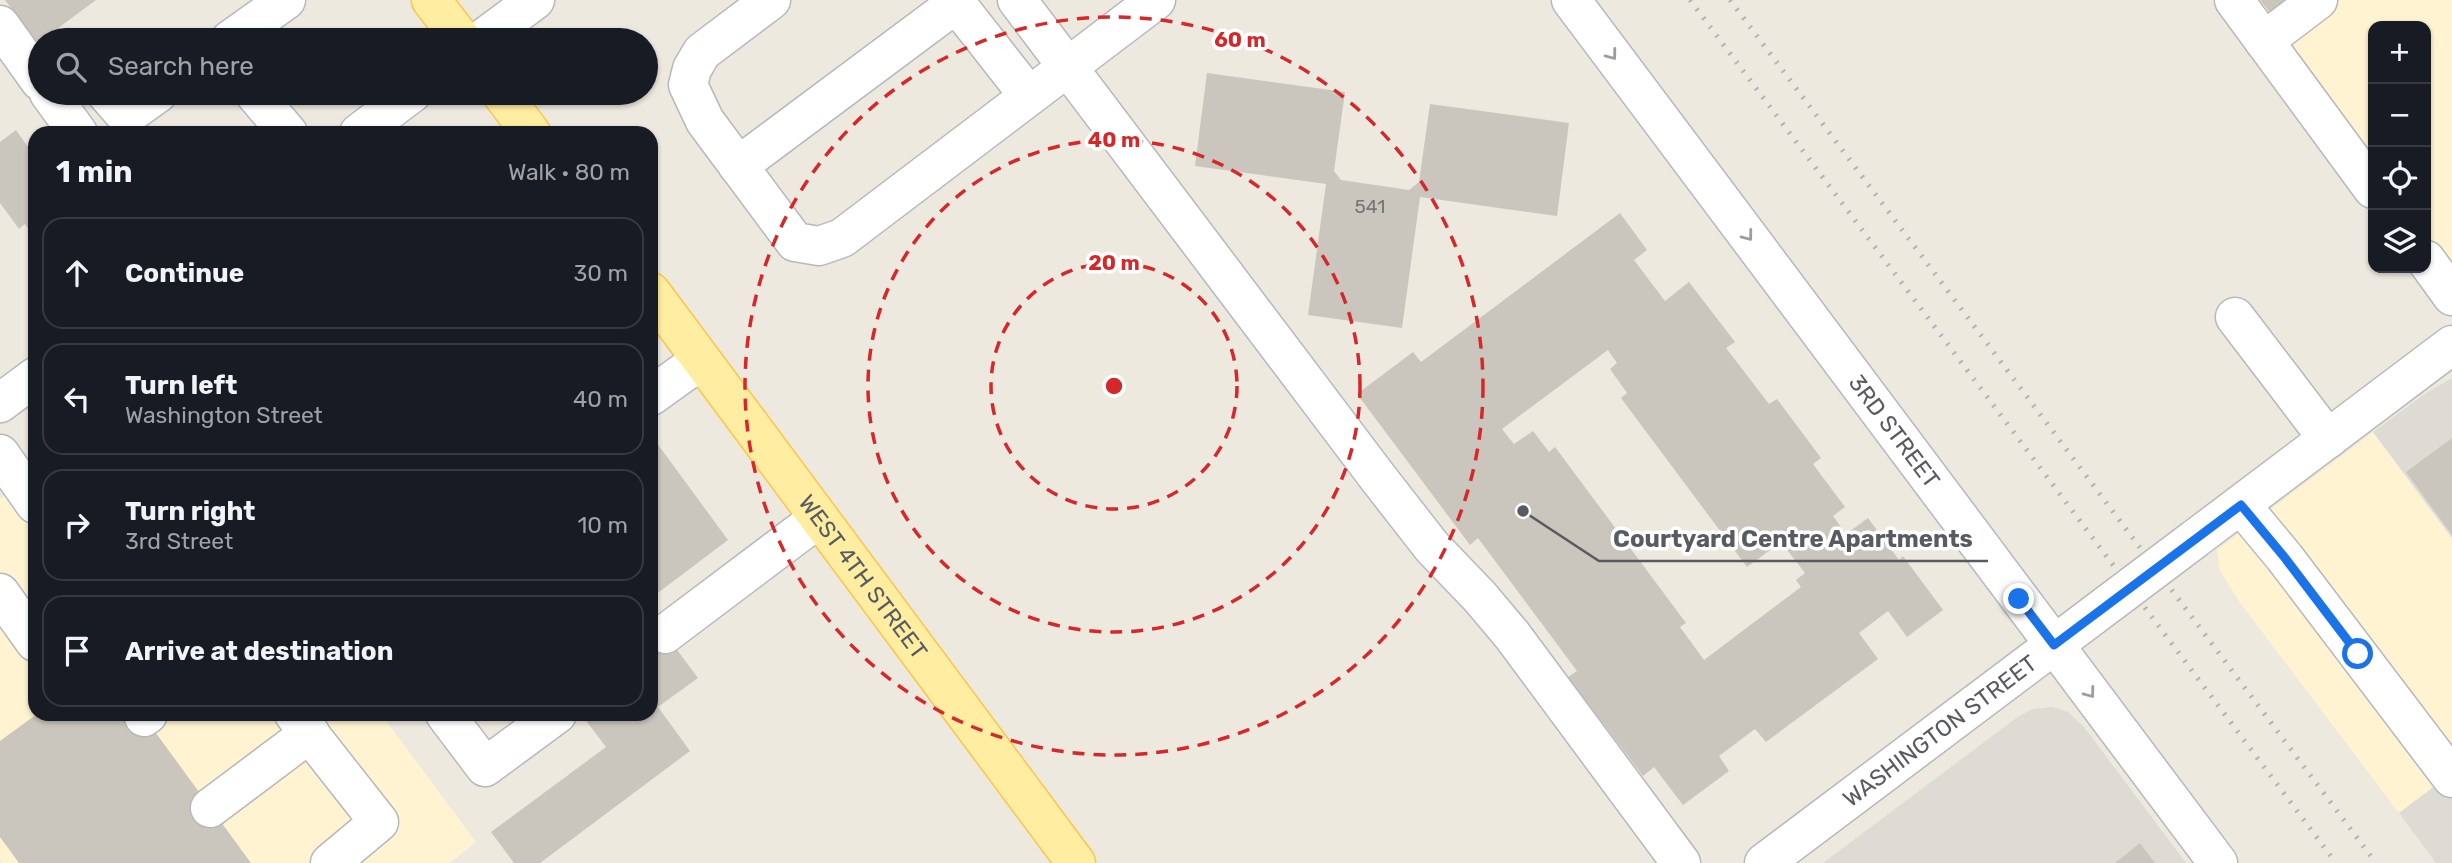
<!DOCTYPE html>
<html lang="en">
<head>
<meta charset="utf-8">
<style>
  body { margin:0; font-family:Rubik,sans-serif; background:#242831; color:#f1f3f6 }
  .controls { position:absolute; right:21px; top:21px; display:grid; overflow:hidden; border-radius:14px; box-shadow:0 2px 5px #0004 }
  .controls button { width:63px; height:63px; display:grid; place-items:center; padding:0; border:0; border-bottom:2px solid #363941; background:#171b24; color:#f1f3f6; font:35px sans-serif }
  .stop { position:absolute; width:21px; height:21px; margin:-16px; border:5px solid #1a73e8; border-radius:50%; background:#fff }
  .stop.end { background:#1a73e8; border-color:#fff; box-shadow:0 2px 7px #0008 }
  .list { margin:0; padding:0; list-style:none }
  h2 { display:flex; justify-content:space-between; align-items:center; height:91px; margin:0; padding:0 28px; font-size:30px }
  h2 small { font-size:23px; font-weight:400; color:#9ea1a6 }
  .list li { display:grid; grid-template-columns:46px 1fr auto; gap:21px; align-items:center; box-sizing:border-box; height:112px; margin:0 14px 14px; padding:0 14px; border:2px solid #363941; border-radius:21px }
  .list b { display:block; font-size:26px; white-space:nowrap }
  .list p { margin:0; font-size:23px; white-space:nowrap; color:#9ea1a6 }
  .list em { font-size:23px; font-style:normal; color:#9ea1a6 }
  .icon { flex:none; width:38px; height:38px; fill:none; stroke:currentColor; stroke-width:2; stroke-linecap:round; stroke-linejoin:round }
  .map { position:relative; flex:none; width:2452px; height:863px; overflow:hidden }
  .search { position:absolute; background:#171b24; box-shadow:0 2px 5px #0004; left:28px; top:28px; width:630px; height:77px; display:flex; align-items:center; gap:18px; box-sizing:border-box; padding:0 24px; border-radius:38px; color:#9ea1a6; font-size:26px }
  .panel { position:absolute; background:#171b24; box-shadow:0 2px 5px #0004; left:28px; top:126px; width:630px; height:595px; border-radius:21px }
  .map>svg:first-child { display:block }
  .commercial { fill:#fff3d1 }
  .industrial { fill:#dddbd4 }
  .building { fill:#cac6be; fill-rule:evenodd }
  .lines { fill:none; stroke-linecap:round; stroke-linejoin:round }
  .minor-casing { stroke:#b5b8bd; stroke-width:41 }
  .major-casing { stroke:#fec547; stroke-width:41 }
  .minor { stroke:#fff; stroke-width:38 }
  .major { stroke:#ffeda1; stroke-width:38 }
  .rail { stroke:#b3b4b5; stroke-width:5; stroke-dasharray:2 9; stroke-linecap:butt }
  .minor-bridge-casing { stroke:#b5b8bd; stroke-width:41; stroke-linecap:butt }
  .minor-bridge { stroke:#fff; stroke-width:38 }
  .oneway { stroke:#9b9da1 }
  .route { stroke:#1a73e8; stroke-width:9 }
  .ring { fill:none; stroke:#d62828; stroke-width:3.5; stroke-dasharray:12 9 }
  .labels { text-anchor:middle; stroke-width:7; stroke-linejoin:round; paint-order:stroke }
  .number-label { font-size:19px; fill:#747679 }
  .street-label { font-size:23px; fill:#585c62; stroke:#fff }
  .centre { fill:#d62828; stroke:#fff; stroke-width:3.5 }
  .ring-label { font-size:21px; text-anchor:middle; font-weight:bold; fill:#d62828; stroke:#fff; stroke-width:7; stroke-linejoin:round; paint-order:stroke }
  .leader { fill:none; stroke:#585c62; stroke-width:2.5 }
  .callout-dot { fill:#585c62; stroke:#fff; stroke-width:2.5 }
  .callout-label { font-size:24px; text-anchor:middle; font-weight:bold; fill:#585c62; stroke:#fff; stroke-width:7; stroke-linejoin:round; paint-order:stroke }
</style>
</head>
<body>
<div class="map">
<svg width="2452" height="863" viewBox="0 0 2452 863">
  <rect width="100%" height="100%" fill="#ede9df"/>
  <path class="commercial" d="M 2233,0 L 2452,0 L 2452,270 L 2426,260 L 2426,26 L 2373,26 L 2373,189 Z
    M 2373,432 L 2452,538 L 2452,773 L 2399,813 L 2238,600 L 2220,571 L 2217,550 Z
    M 35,472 L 35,714 L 381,714 L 476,842 L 450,863 L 2,863 L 0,860 L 0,499 Z"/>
  <path class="industrial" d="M 2452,378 L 2452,538 L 2373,432 L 2426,393 Z
    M 2052,707 L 2068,712 L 2084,727 L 2186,863 L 1823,863 L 2019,716 L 2033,709 Z
    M 2452,773 L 2452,863 L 2436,863 L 2399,813 Z"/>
  <path class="building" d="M 5,0 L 96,0 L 38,43 Z
    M 2260,0 L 2290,0 L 2271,14 Z
    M 1207,73 L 1345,92 L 1334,171 L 1341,180 L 1409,190 L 1419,182 L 1430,104 L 1569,123 L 1557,216 L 1420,197 L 1402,328 L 1308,315 L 1326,184 L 1195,166 Z
    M 16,130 L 35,157 L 35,239 L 25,224 L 19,229 L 0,203 L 0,142 Z
    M 1620,213 L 1647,250 L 1634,260 L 1665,301 L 1689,282 L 1735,342 L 1726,348 L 1769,404 L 1777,399 L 1821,458 L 1813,464 L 1845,507 L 1833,516 L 1846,534 L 1868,518 L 1899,560 L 1903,556 L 1943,610 L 1907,637 L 1888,611 L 1859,633 L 1878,659 L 1766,742 L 1755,729 L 1719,756 L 1729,771 L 1683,805 L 1654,767 L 1643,776 L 1568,677 L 1577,671 L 1478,538 L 1470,545 L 1357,394 L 1413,352 L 1421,362 ZM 1608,350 L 1617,363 L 1610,369 L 1627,393 L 1621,398 L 1747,567 L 1781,542 L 1805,573 L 1796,580 L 1801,587 L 1704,660 L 1680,627 L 1686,623 L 1555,447 L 1549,452 L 1533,431 L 1514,444 L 1502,429 Z
    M 651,435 L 728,540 L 651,598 Z
    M 2452,438 L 2452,535 L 2406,472 Z
    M 651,615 L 698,678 L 658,707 L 690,751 L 540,863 L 514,863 L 491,832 L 606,747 L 581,714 L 651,714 Z
    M 37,714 L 142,714 L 251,863 L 19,863 L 0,837 L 0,741 Z
    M 2140,843 L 2155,863 L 2115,863 Z"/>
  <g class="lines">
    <g class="minor-casing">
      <g id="minor">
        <path d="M 771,0 L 702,52 L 692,69 L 688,85 L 705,121 L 795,242 L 819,246 L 842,238 L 1156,0"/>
        <path d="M 1017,0 L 1379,479 L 1432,547 L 1480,597 L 1512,635 L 1681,863"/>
        <path id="s1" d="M 1571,0 L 2218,863"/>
        <path d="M 2234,0 L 2373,189"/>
        <path d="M 0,25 L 40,81"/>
        <path d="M 230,40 L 286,0"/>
        <path d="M 481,40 L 535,0"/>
        <path d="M 2264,41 L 2318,0"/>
        <path d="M 49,93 L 78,133"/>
        <path d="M 106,93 L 126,116 L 158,93"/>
        <path d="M 254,93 L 288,133"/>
        <path d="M 359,133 L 412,93"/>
        <path d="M 738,166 L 946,11 L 963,12 L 1029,96"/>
        <path d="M 2426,260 L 2452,296"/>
        <path d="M 2235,317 L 2328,439"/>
        <path d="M 651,396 L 701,360"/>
        <path d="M 0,403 L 35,377"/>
        <path d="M 0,454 L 35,504"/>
        <path d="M 2241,505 L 2285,558 L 2452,778"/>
        <path d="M 2196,538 L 2452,345"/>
        <path d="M 0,593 L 35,642"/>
        <path d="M 665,634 L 819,518"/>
        <path d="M 294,714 L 379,822 L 330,863"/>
        <path d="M 445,714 L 485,767 L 557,714"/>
        <path d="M 144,717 L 148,714"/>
        <path d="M 210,808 L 310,733"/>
        <path id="s2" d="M 1764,863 L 2111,602"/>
      </g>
    </g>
    <g class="major-casing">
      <g id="major">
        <path d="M 431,0 L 462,40"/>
        <path d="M 501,93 L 531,133"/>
        <path id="s3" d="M 651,292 L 1076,863"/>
      </g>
    </g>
    <use href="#minor" class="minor"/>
    <use href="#major" class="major"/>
    <path class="rail" d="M 1690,0 L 2336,863
      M 1730,0 L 2376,863"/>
    <g class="minor-bridge-casing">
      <path id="minor-bridge" d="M 2111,602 L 2196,538"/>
    </g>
    <use href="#minor-bridge" class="minor-bridge"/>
  </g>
  <defs><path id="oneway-chevron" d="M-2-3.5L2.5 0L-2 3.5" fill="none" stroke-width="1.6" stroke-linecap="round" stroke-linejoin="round" transform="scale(1.75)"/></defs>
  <g class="oneway">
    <use href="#oneway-chevron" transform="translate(1612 55) rotate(53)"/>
    <use href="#oneway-chevron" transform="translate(1748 236) rotate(53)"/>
    <use href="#oneway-chevron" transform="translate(2090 693) rotate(53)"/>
  </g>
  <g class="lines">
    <path class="route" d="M 2019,599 L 2054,645 L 2241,505 L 2285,558 L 2358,654"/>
  </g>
  <g class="ring">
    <circle cx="1114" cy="386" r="123"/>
    <circle cx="1114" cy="386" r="246"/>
    <circle cx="1114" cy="386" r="369"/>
  </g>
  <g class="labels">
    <g class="number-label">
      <text x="1370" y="213">541</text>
    </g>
    <g class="street-label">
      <text dy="8" stroke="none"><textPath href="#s1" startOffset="539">3RD STREET</textPath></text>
      <text dy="8" stroke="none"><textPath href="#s3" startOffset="355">WEST 4TH STREET</textPath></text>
      <text dy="8" stroke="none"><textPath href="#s2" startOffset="220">WASHINGTON STREET</textPath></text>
    </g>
  </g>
  <circle cx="1114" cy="386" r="10" class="centre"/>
  <g class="ring-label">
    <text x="1240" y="47">60 m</text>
    <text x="1114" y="147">40 m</text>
    <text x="1114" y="270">20 m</text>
  </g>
  <path class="leader" d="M1523 511L1599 561H1988"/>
  <circle class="callout-dot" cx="1523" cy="511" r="7"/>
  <g class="callout-label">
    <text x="1793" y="547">Courtyard Centre Apartments</text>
  </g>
</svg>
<div class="controls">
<button>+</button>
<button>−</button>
<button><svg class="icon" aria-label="locate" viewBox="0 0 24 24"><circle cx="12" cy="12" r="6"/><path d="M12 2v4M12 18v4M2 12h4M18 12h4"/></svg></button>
<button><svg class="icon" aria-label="layers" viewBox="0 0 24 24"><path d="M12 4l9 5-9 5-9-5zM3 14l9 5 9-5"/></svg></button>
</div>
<div class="stop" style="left:2358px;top:654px"></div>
<div class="stop end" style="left:2019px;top:599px"></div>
<div class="search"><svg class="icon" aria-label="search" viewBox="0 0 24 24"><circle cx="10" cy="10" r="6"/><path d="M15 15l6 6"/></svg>Search here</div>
<section class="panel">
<h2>1 min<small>Walk · 80 m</small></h2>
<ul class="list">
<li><svg class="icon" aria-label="ahead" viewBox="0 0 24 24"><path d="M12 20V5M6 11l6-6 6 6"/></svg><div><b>Continue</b></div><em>30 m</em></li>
<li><svg class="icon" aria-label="left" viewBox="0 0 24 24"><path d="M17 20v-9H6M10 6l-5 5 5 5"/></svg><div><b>Turn left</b><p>Washington Street</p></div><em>40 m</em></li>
<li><svg class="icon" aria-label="right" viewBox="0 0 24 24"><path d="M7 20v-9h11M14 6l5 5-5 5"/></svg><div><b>Turn right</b><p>3rd Street</p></div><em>10 m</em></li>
<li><svg class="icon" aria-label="arrive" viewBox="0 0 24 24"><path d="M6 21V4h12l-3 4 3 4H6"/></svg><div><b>Arrive at destination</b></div></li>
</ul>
</section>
</div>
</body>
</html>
